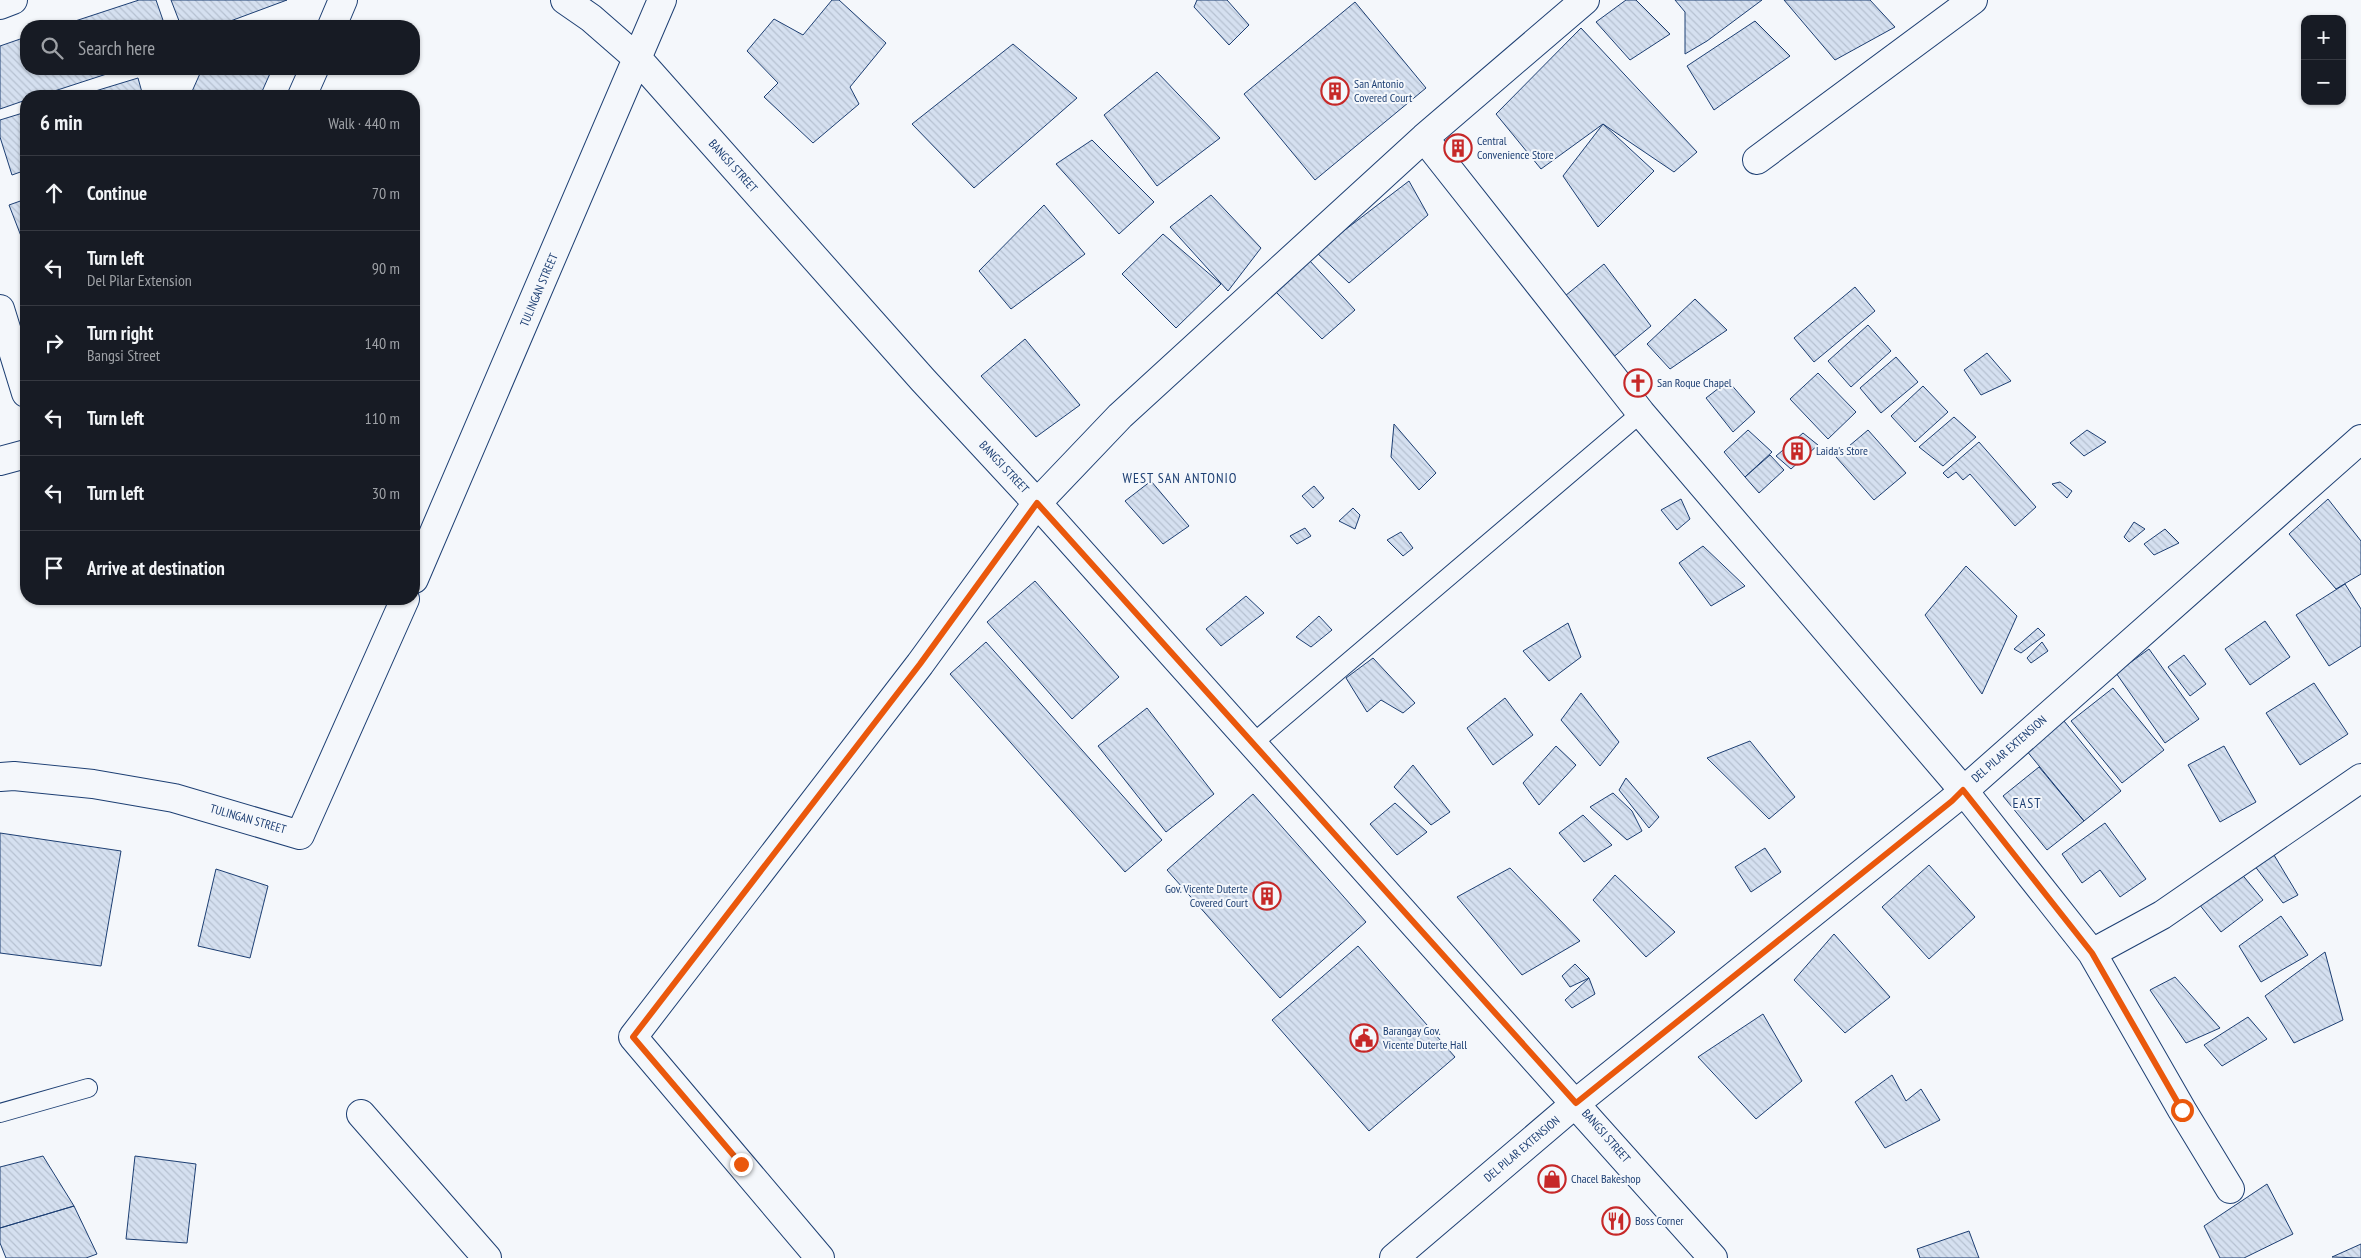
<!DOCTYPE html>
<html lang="en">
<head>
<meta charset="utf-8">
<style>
  body { margin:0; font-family:"PT Sans Narrow",sans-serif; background:#242831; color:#f1f3f6 }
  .controls { position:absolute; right:15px; top:15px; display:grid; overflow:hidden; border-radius:10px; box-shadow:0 1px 4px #0004 }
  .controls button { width:45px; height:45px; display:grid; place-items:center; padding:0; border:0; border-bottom:1px solid #363941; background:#171b24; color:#f1f3f6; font:25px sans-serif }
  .stop { position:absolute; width:15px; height:15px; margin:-11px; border:4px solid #ea580c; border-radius:50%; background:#fff }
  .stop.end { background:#ea580c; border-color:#fff; box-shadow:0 1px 5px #0008 }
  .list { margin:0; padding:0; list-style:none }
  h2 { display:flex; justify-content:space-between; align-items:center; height:65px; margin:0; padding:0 20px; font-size:21px }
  h2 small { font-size:16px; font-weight:400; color:#9ea1a6 }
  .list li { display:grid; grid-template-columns:32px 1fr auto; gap:15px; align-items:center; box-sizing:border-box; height:75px; padding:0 20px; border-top:1px solid #363941 }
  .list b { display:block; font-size:19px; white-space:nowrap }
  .list p { margin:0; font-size:16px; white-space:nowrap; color:#9ea1a6 }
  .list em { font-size:16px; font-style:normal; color:#9ea1a6 }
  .icon { flex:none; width:28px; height:28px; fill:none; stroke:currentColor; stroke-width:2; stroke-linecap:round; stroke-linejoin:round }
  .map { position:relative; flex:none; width:2361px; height:1258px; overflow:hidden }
  .search { position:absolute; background:#171b24; box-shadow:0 1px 4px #0004; left:20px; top:20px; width:400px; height:55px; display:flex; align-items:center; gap:12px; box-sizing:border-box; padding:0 18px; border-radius:20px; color:#9ea1a6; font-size:19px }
  .panel { position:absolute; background:#171b24; box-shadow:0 1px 4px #0004; left:20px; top:90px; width:400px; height:515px; border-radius:20px }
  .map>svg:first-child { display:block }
  .building { fill:url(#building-back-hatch); stroke:#1d3f73 }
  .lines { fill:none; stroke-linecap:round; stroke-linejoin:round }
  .lane-casing { stroke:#1d3f73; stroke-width:20 }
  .street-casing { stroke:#1d3f73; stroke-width:30 }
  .secondary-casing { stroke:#1d3f73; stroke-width:30 }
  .lane { stroke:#f4f7fb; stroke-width:18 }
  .street { stroke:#f4f7fb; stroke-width:28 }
  .secondary { stroke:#f4f7fb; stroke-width:28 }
  .route { stroke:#ea580c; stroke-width:6 }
  .labels { text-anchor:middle; stroke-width:4; stroke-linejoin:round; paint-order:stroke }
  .poi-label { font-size:12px; fill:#1d3f73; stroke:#f4f7fb; text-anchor:start }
  .street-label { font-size:12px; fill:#1d3f73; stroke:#f4f7fb }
  .neighbourhood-label { font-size:14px; letter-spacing:1px; fill:#1d3f73; stroke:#f4f7fb }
</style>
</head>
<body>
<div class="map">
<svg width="2361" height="1258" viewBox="0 0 2361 1258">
  <defs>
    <pattern id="building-back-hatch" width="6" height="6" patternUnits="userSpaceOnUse" patternTransform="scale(1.25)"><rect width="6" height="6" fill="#d5e0f0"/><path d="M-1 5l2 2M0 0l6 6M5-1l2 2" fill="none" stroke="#b6c1d1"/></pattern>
  </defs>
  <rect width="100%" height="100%" fill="#f4f7fb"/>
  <path class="building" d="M 139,0 L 156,0 L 165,26 L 60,26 Z
    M 171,0 L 287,0 L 217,26 L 181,26 Z
    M 832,0 L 839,0 L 886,43 L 850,87 L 859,104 L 813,143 L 764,97 L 778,83 L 747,51 L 774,19 L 803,35 Z
    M 1197,0 L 1227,0 L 1249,25 L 1229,45 L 1194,7 Z
    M 1626,0 L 1636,0 L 1670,34 L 1630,60 L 1596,22 Z
    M 1675,0 L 1762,0 L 1707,41 L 1685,54 L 1685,12 Z
    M 1784,0 L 1870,0 L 1895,27 L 1835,60 Z
    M 1355,2 L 1426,88 L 1315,180 L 1244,94 Z
    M 1755,21 L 1790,56 L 1714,110 L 1687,66 Z
    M 1581,28 L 1697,152 L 1674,172 L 1603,124 L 1541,169 L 1496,114 Z
    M 26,37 L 26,69 L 122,69 L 39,96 L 26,96 L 26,100 L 0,109 L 0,46 Z
    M 1013,44 L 1077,98 L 974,188 L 912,124 Z
    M 202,69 L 272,69 L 260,96 L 190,96 Z
    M 1157,72 L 1220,138 L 1157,186 L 1104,115 Z
    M 138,78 L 143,96 L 79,96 Z
    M 26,112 L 26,170 L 12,175 L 0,137 L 0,120 Z
    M 1603,124 L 1654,171 L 1598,227 L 1563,176 Z
    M 1461,138 L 1470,150 L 1456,159 L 1446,147 Z
    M 1092,140 L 1154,202 L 1119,234 L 1056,164 Z
    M 1409,181 L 1428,215 L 1349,283 L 1316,252 Z
    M 1211,195 L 1261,248 L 1228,291 L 1170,227 Z
    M 26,199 L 26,249 L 9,205 Z
    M 1044,205 L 1085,254 L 1011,309 L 979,271 Z
    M 1163,234 L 1221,284 L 1176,328 L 1122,274 Z
    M 1309,260 L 1355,310 L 1322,339 L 1275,291 Z
    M 1604,264 L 1651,326 L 1611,359 L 1565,296 Z
    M 1855,287 L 1875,311 L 1814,362 L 1794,338 Z
    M 1695,299 L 1727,330 L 1670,369 L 1647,344 Z
    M 1868,325 L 1891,351 L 1851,387 L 1828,361 Z
    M 1025,339 L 1080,405 L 1036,437 L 981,376 Z
    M 1987,353 L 2011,381 L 1981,395 L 1964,370 Z
    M 1896,357 L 1918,382 L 1881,413 L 1860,388 Z
    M 1818,373 L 1856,412 L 1828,439 L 1790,399 Z
    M 1637,375 L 1649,385 L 1639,393 L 1628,382 Z
    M 1728,381 L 1755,412 L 1733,432 L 1706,398 Z
    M 1923,386 L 1948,412 L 1915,442 L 1891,416 Z
    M 1954,417 L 1976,437 L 1943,466 L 1919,447 Z
    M 1394,424 L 1436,473 L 1419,490 L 1391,457 Z
    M 1748,430 L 1772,452 L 1745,477 L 1724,452 Z
    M 1868,430 L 1906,473 L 1874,500 L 1836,457 Z
    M 2087,430 L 2106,442 L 2084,456 L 2070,443 Z
    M 1803,433 L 1818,445 L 1791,469 L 1776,456 Z
    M 1979,442 L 2036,507 L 2015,526 L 1970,474 L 1963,480 L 1956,472 L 1948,478 L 1943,473 Z
    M 1770,455 L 1784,470 L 1759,493 L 1745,477 Z
    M 1151,481 L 1189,526 L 1163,544 L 1125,501 Z
    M 2060,482 L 2072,491 L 2067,498 L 2052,484 Z
    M 1314,486 L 1324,498 L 1313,508 L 1302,496 Z
    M 1681,499 L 1690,519 L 1677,530 L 1661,510 Z
    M 2328,499 L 2361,541 L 2361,574 L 2336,589 L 2289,534 Z
    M 1353,508 L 1360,515 L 1355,529 L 1339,521 Z
    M 2134,522 L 2145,529 L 2129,542 L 2124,537 Z
    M 1305,528 L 1311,536 L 1297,544 L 1290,536 Z
    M 2165,529 L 2179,543 L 2154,555 L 2144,544 Z
    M 1401,532 L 1413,548 L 1403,556 L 1387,540 Z
    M 1703,546 L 1745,586 L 1711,606 L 1679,563 Z
    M 1966,566 L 2017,616 L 1982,694 L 1925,615 Z
    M 1035,581 L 1119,677 L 1072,719 L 987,622 Z
    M 2345,584 L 2361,609 L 2361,646 L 2329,666 L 2296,615 Z
    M 1246,596 L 1264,613 L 1221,646 L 1206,629 Z
    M 1319,616 L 1332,630 L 1311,647 L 1296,637 Z
    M 2265,621 L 2290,657 L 2250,685 L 2225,649 Z
    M 1568,623 L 1581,657 L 1549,681 L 1523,651 Z
    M 2038,628 L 2045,635 L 2021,653 L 2014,649 Z
    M 986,642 L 1162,840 L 1125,872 L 950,674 Z
    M 2042,642 L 2048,651 L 2031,663 L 2027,658 Z
    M 2149,649 L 2199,719 L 2165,743 L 2116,673 Z
    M 2184,655 L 2206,684 L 2190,696 L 2168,667 Z
    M 1373,658 L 1415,703 L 1403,713 L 1381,700 L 1367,712 L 1346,678 Z
    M 2314,683 L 2348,734 L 2300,765 L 2266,713 Z
    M 2113,688 L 2164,750 L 2122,783 L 2071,721 Z
    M 1581,693 L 1619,742 L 1600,766 L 1561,720 Z
    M 1505,698 L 1533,735 L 1493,765 L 1467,728 Z
    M 1147,708 L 1214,794 L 1166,832 L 1098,746 Z
    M 2064,721 L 2121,791 L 2084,821 L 2026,750 Z
    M 1750,741 L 1795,797 L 1769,819 L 1707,758 Z
    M 1556,746 L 1576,765 L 1539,805 L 1523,783 Z
    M 2224,746 L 2256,802 L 2220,822 L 2188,765 Z
    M 1413,765 L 1450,812 L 1431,825 L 1394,787 Z
    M 2039,767 L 2084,821 L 2047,850 L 2003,796 Z
    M 1626,778 L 1659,817 L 1649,828 L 1619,790 Z
    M 1613,793 L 1632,811 L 1642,831 L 1627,840 L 1590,807 Z
    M 1253,794 L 1366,922 L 1280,998 L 1167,870 Z
    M 1395,803 L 1427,832 L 1397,855 L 1370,824 Z
    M 1583,815 L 1612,845 L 1584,862 L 1559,833 Z
    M 2105,823 L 2146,879 L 2120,897 L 2100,870 L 2082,883 L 2062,854 Z
    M 0,833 L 121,851 L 101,966 L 0,953 Z
    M 1765,848 L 1781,872 L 1751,892 L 1735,867 Z
    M 2271,850 L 2298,895 L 2283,903 L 2254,865 Z
    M 1929,865 L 1975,917 L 1929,959 L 1882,907 Z
    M 1510,868 L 1580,941 L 1522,975 L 1457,897 Z
    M 216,869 L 268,886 L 250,958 L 198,946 Z
    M 2240,872 L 2263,900 L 2221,932 L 2199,904 Z
    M 1615,875 L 1675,932 L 1646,957 L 1593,900 Z
    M 2281,916 L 2308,955 L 2261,982 L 2239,946 Z
    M 1834,934 L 1890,997 L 1845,1033 L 1794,980 Z
    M 1358,946 L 1455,1057 L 1369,1131 L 1272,1020 Z
    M 2325,952 L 2343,1020 L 2294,1043 L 2265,996 Z
    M 1575,964 L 1589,978 L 1570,987 L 1562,976 Z
    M 2175,977 L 2220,1028 L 2186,1043 L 2150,990 Z
    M 1589,978 L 1595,994 L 1572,1008 L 1565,1000 Z
    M 1763,1014 L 1802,1081 L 1756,1119 L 1698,1057 Z
    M 2248,1017 L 2267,1039 L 2222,1066 L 2204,1045 Z
    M 1892,1075 L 1906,1101 L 1921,1089 L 1940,1120 L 1885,1148 L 1855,1102 Z
    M 43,1156 L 74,1206 L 0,1228 L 0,1167 Z
    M 135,1156 L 196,1164 L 187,1243 L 126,1239 Z
    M 2267,1184 L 2293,1234 L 2244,1258 L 2220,1258 L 2204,1226 Z
    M 74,1206 L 97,1254 L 86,1258 L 6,1258 L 0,1243 L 0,1228 Z
    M 1969,1231 L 1979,1258 L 1920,1258 L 1917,1249 Z
    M 2361,1244 L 2361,1258 L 2332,1257 Z"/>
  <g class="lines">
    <g class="lane-casing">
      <path id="lane" d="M 1252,744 L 1641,413
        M 0,1113 L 88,1088"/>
    </g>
    <g class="street-casing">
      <path id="street" d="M 565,0 L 591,18 L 638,59 L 923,380 L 1037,503 L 1713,1258
        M 0,5 L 13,0
        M 1424,138 L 1641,413 L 1963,790 L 2092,953 L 2182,1110 L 2230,1189
        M 1757,160 L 1973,0
        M 0,309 L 26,393
        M 414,579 L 662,0
        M 0,777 L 14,776 L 93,784 L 174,798 L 300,835 L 405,599
        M 2092,953 L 2162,915 L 2361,778
        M 361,1114 L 487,1258
        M 820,1258 L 633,1037 L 920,664 L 1037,503 L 1120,416 L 1424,138 L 1585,0
        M 1394,1258 L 1576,1103 L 1952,801 L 2361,439"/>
    </g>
    <g class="secondary-casing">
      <path id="secondary" d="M 332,26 L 343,0
        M 302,96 L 314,69
        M 0,461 L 26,454"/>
    </g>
    <use href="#lane" class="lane"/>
    <use href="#street" class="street"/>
    <use href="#secondary" class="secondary"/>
  </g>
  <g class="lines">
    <path class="route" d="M 741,1164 L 633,1037 L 920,664 L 1037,503 L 1576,1103 L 1952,801 L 1963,790 L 2092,953 L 2182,1110"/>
  </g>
  <defs>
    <g id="building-ring" transform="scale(1.4375)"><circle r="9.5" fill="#f4f7fb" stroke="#c62828" stroke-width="1.5"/><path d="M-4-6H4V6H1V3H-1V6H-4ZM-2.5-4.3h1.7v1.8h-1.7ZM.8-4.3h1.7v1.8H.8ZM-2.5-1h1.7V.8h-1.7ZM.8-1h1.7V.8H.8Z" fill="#c62828"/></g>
    <g id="church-ring" transform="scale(1.4375)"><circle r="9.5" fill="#f4f7fb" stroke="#c62828" stroke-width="1.5"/><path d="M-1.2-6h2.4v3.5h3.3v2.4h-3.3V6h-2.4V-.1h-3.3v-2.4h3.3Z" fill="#c62828"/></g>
    <g id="civic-ring" transform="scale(1.4375)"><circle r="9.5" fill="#f4f7fb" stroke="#c62828" stroke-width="1.5"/><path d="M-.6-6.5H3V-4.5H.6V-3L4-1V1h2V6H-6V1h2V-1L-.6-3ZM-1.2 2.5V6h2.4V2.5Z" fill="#c62828"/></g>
    <g id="shop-ring" transform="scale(1.4375)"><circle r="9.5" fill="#f4f7fb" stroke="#c62828" stroke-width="1.5"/><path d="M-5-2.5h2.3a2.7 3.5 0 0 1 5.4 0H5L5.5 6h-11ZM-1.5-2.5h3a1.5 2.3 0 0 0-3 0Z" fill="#c62828"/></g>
    <g id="restaurant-ring" transform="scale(1.4375)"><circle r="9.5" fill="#f4f7fb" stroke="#c62828" stroke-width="1.5"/><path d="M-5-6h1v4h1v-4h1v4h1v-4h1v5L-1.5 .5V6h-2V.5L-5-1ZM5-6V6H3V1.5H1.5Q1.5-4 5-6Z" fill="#c62828"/></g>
  </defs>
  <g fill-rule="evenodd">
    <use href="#building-ring" x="1335" y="91"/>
    <use href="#building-ring" x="1458" y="148"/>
    <use href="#church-ring" x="1638" y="383"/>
    <use href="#building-ring" x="1797" y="451"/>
    <use href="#building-ring" x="1267" y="896"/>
    <use href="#civic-ring" x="1364" y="1038"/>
    <use href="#shop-ring" x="1552" y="1179"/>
    <use href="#restaurant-ring" x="1616" y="1221"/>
  </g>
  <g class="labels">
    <g class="poi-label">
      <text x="1354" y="88">San Antonio<tspan x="1354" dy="14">Covered Court</tspan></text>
      <text x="1477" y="145">Central<tspan x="1477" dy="14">Convenience Store</tspan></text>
      <text x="1657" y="387">San Roque Chapel</text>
      <text x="1816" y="455">Laida's Store</text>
      <text x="1248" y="893" text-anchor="end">Gov. Vicente Duterte<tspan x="1248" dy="14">Covered Court</tspan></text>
      <text x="1383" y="1035">Barangay Gov.<tspan x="1383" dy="14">Vicente Duterte Hall</tspan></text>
      <text x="1571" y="1183">Chacel Bakeshop</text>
      <text x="1635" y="1225">Boss Corner</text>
    </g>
    <g class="street-label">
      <text transform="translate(733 166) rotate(48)" y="4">BANGSI STREET</text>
      <text transform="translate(539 290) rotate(-67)" y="4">TULINGAN STREET</text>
      <text transform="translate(1004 467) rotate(47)" y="4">BANGSI STREET</text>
      <text transform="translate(2009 749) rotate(-41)" y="4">DEL PILAR EXTENSION</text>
      <text transform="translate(248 819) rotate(16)" y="4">TULINGAN STREET</text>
      <text transform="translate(1606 1136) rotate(49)" y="4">BANGSI STREET</text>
      <text transform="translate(1522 1149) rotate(-40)" y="4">DEL PILAR EXTENSION</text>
    </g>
    <g class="neighbourhood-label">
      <text x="1180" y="483">WEST SAN ANTONIO</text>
      <text x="2027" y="808">EAST</text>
    </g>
  </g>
</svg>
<div class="controls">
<button>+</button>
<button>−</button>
</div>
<div class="stop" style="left:2182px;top:1110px"></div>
<div class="stop end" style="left:741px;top:1164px"></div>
<div class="search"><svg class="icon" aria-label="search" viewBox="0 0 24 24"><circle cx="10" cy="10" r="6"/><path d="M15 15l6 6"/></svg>Search here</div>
<section class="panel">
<h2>6 min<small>Walk · 440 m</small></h2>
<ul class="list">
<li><svg class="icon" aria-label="ahead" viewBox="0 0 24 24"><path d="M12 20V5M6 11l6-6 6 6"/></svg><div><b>Continue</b></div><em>70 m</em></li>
<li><svg class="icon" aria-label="left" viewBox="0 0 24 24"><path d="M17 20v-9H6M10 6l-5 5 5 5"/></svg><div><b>Turn left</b><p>Del Pilar Extension</p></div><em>90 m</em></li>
<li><svg class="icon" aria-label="right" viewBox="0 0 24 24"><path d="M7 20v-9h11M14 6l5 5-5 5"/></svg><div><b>Turn right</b><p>Bangsi Street</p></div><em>140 m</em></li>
<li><svg class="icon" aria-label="left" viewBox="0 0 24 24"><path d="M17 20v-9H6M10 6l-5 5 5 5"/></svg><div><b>Turn left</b></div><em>110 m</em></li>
<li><svg class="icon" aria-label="left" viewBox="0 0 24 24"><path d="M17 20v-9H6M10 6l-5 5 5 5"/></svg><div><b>Turn left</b></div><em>30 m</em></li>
<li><svg class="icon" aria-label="arrive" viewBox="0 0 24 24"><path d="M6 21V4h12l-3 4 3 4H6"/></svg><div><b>Arrive at destination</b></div></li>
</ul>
</section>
</div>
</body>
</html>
